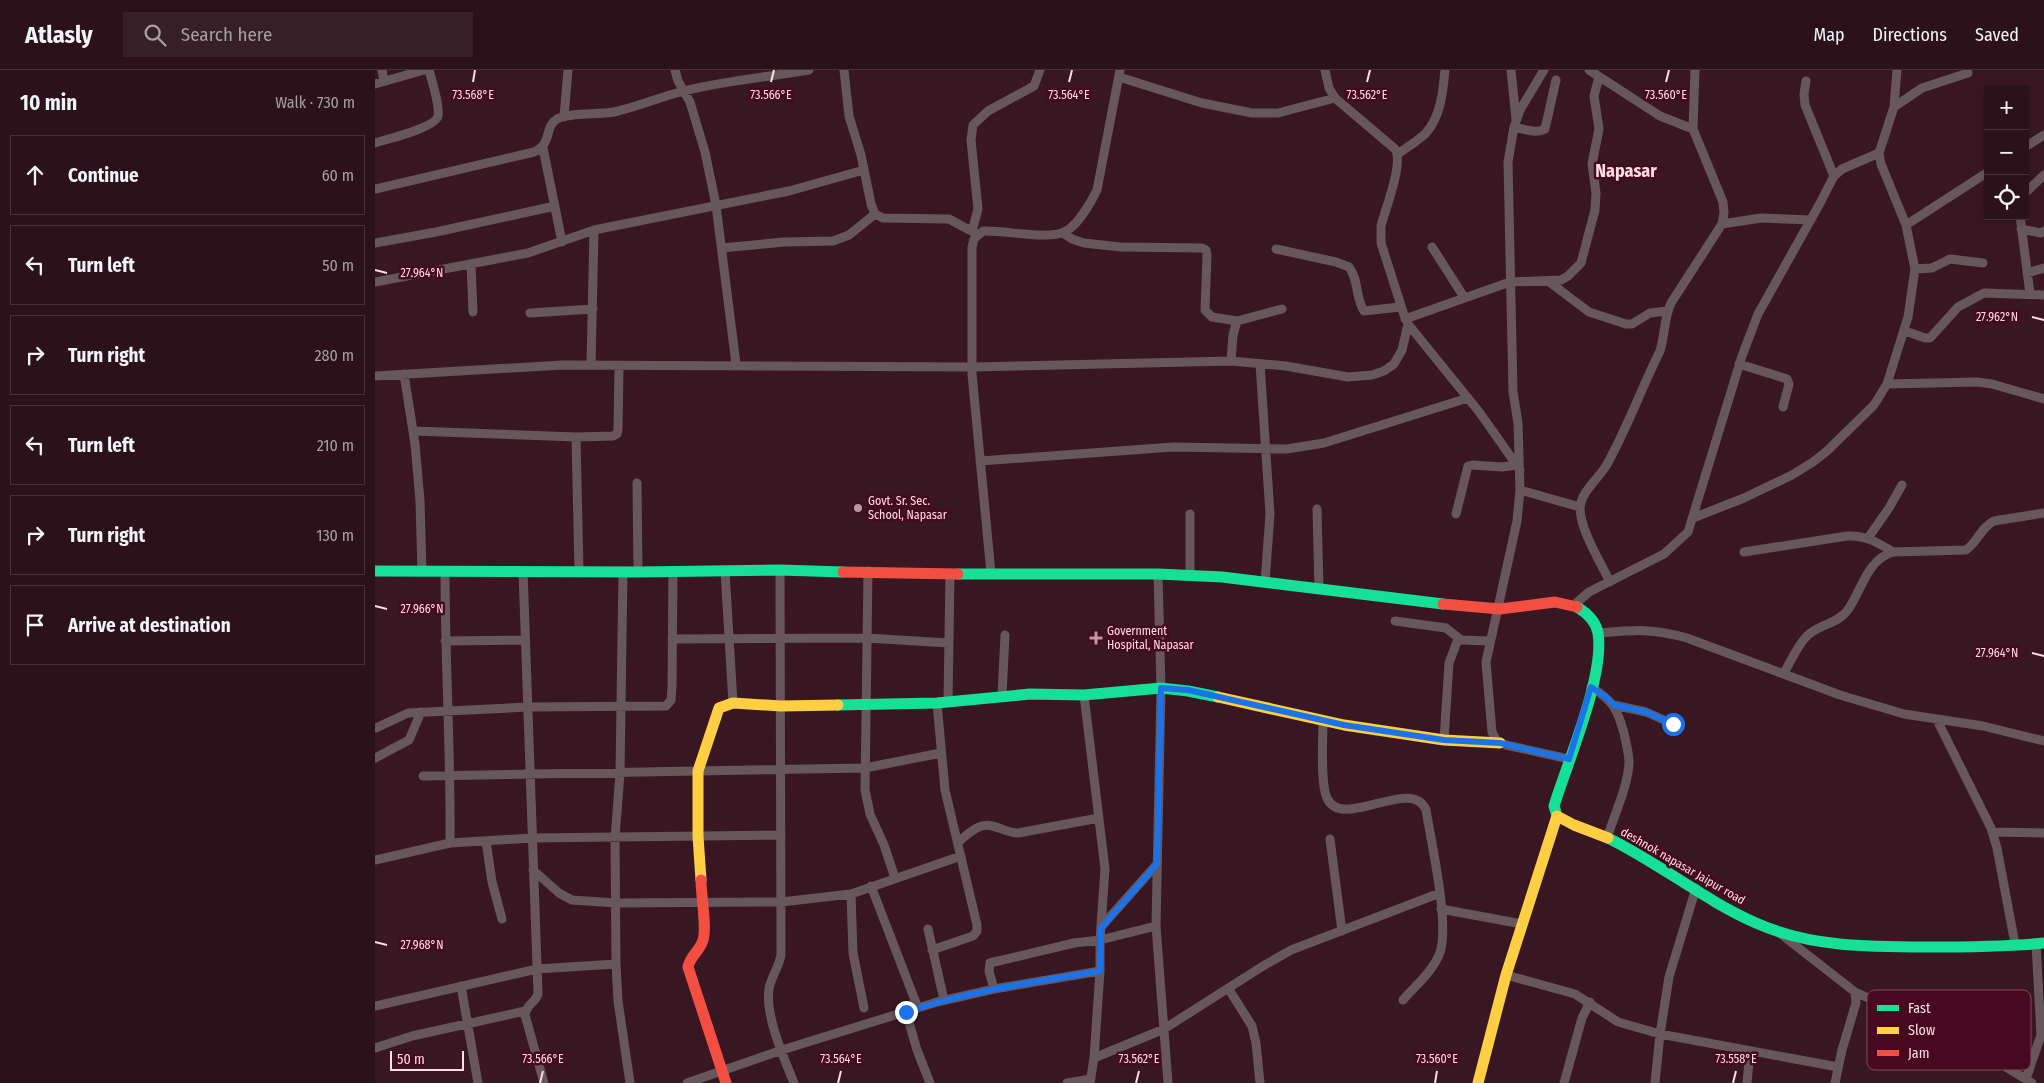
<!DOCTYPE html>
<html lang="en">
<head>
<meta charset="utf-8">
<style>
  body { margin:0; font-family:"Fira Sans Condensed",sans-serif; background:#361f27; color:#f1f3f6 }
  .controls { position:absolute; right:15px; top:15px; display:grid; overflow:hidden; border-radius:0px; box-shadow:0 2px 8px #0003 }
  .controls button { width:45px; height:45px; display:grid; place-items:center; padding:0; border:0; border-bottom:1px solid #463139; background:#2a111a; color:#f1f3f6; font:25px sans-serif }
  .scale { position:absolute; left:15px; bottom:12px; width:74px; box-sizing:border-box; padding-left:5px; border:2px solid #fedee4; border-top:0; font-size:14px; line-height:18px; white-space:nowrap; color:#fedee4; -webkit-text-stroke:4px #46091f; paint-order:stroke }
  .stop { position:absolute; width:15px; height:15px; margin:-11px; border:4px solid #1a73e8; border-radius:50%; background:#fff }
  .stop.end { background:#1a73e8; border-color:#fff; box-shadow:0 1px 5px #0008 }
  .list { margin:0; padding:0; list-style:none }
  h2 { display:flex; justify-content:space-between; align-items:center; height:65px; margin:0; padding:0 20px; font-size:21px }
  h2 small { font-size:16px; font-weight:400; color:#a59da2 }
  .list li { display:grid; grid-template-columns:32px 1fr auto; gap:15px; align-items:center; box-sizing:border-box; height:80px; margin:0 10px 10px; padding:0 10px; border:1px solid #463139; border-radius:0px }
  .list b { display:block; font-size:19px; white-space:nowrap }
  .list em { font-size:16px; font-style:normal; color:#a59da2 }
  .icon { flex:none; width:28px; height:28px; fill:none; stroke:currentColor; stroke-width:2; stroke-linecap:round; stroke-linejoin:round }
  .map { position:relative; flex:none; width:1669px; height:1013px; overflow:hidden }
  header { display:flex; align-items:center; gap:30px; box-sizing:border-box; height:70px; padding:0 25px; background:#2a111a; border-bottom:1px solid #463139 }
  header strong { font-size:24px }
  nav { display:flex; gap:28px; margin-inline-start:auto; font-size:18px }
  .search { width:350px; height:45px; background:#361f27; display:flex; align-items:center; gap:12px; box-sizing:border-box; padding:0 18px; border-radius:0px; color:#a59da2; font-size:19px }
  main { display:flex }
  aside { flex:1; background:#2a111a }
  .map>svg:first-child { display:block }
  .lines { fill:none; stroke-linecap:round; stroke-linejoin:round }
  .street { stroke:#67575b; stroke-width:9 }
  .fast { stroke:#16e098; stroke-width:11 }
  .slow { stroke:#ffcf43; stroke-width:11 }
  .jam { stroke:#f24e42; stroke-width:11 }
  .route { stroke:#1a73e8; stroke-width:6 }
  .ticks { fill:none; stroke:#fedee4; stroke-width:2 }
  .poi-dot { fill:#b998a0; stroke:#46091f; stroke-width:2 }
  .labels { text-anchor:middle; stroke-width:5; stroke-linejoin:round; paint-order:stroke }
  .poi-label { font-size:12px; fill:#fedee4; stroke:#46091f; text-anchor:start }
  .street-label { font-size:12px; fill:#fedee4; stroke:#46091f }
  .district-label { font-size:18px; font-weight:bold; fill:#fedee4; stroke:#46091f }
  .key { fill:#46091f; stroke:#7d495a; stroke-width:1 }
  .key-label { font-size:14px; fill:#fedee4 }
  .ticks-label { font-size:12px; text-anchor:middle; fill:#fedee4; stroke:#46091f; stroke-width:5; stroke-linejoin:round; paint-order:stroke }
</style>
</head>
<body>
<header>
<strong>Atlasly</strong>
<div class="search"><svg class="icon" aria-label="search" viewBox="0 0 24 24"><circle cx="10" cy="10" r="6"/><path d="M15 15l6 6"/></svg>Search here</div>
<nav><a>Map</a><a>Directions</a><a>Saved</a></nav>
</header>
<main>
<aside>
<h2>10 min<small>Walk · 730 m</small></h2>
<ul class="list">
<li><svg class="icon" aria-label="ahead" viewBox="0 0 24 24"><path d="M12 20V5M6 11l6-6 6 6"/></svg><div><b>Continue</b></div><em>60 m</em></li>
<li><svg class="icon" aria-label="left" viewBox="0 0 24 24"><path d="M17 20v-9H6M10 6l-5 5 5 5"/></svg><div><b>Turn left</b></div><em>50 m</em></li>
<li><svg class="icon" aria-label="right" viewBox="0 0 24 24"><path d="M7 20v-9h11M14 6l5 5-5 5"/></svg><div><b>Turn right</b></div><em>280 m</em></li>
<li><svg class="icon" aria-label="left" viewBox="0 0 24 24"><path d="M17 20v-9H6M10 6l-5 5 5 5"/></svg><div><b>Turn left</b></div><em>210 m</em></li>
<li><svg class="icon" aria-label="right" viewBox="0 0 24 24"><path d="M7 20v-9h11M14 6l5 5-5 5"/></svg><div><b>Turn right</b></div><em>130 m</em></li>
<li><svg class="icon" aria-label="arrive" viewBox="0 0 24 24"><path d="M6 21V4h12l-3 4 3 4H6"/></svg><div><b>Arrive at destination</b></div></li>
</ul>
</aside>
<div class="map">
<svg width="1669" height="1013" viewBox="0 0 1669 1013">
  <rect width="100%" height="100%" fill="#381723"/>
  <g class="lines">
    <path class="street" d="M 7,0 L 9,11
      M 300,0 L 303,11 L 315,32 L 330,82 L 341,135 L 361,294
      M 469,0 L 474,46 L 486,85 L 496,134 L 500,144 L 508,148 L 574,149 L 602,164
      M 950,0 L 954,18 L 960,28 L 1020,79 C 1029,93 1010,140 1006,156 L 1006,173 L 1029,245 L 1033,254 L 1105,343 L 1145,400
      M 1136,0 L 1141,49
      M 1169,0 L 1145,40 L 1139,57 L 1133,92 L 1138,322 L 1143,353 L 1145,420 L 1142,451 L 1111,592 L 1117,662 L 1121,670 L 1131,675 L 1194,689
      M 1214,0 L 1285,46 L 1318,59
      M 744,7 L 827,33 L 877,43 L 903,43 L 960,28
      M 1431,11 L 1429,24 L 1430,35 L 1459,106
      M 0,14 L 49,0
      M 1519,37 L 1547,18 L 1593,3
      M 189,47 L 193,0
      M 1139,57 C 1149,59 1161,64 1170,59 L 1181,10
      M 0,73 C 12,69 60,58 63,46 C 65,35 57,12 54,0
      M 1650,77 L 1669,65
      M 168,78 L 187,172
      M 1023,84 C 1032,77 1043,71 1051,63 C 1066,46 1068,21 1070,0
      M 0,119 L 159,82 C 179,72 168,58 182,49 C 195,42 223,45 239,42 C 262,37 285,27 309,21 C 349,11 393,7 434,0
      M 1650,123 L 1669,105
      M 1645,146 L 1655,224
      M 1347,154 L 1386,148 L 1436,150
      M 1531,155 L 1613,102
      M 1646,159 L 1666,163 L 1669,161
      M 597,161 L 603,139 L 596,70 L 598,55 L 613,41 L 659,16 L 665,0
      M 688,163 L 697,169 L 709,173 L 746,177 L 827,178 L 831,180 L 832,185 L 830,240 L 837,247 L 862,251
      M 0,173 L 61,162 L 180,136
      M 1057,177 L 1089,227
      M 347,178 L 409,172 L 458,171 L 474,165 L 500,144
      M 901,179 L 961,192 L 974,197 C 984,210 980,227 989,241 L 1025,237
      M 96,194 L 98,242
      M 1540,199 L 1557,198 L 1575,189 L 1608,193
      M 1652,203 L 1669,198
      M 1173,211 L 1214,242 L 1251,254 L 1257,254 L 1275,243 L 1292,241
      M 0,212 L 153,183 L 219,160 L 414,121 L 489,100
      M 155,243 L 218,239
      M 1030,249 L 1135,212 L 1186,210 L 1193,206 L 1206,193 L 1220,140 L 1221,123 L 1217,94 L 1224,59 L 1219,26 L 1224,7
      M 1530,261 L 1550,268 L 1555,268 L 1583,237 L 1609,223 L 1669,225
      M 856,291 L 858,265 L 862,251 L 907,239
      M 885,294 L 895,444 L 890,512
      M 1364,294 L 1412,309 L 1414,314 L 1408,337
      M 216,295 L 219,160
      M 29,304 L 40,374 L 45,431 L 47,502
      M 0,306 L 188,295 L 597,297 L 856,291 L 911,296 L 973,307 L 997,305 L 1009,301 L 1019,294 L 1027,280 L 1033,254
      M 1512,314 L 1602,312 L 1617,314 L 1669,329
      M 38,361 L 201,367 L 238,366 L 242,364 L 243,359 L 244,296
      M 201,367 L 204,501
      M 605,391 L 798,377 L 912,379 L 949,373 L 1093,328
      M 262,413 L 263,502
      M 1145,420 L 1205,437
      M 942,439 L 944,519
      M 815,444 L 815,506
      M 1081,444 L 1093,396 L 1097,395 L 1127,397 L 1142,395
      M 1318,448 L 1369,428 L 1417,405 L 1438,392 L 1452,381 L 1499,335 L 1512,314 L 1533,247 L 1540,199 L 1531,155 L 1506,94 L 1504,83 L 1519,37 L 1522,0
      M 1493,468 L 1514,438 L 1527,415
      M 1369,482 L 1472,466 C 1490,465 1502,472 1518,482
      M 405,500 L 406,885 C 404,897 396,907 394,919 C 390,946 409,988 419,1013
      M 148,501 L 163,924 C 160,933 151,935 150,945 L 169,1013
      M 248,501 L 245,703 L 240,768 L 241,894 L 243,931 L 255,1013
      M 350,501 L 358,633
      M 493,501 L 490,720 L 495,744 L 509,775 L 520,808
      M 70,502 C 70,592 76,683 75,773
      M 616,503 L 597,304 L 597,177 L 599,169 L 608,161 C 629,160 672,170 689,162 C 702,157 716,132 722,120 L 745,0
      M 783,504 L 786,618 L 781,856 L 793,1013
      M 1235,512 C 1226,493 1205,460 1205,438 C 1206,422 1223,409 1231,396 C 1252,359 1266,319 1285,281 C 1290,265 1289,248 1296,233 L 1347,154 L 1349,143 L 1348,132 L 1318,59 L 1320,0
      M 1199,535 L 1214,522 L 1289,484 L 1313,462 L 1367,286 L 1383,244 L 1444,135 L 1459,106 L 1467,99 L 1504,83
      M 1020,551 L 1071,558 L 1086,570 L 1115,571
      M 1224,563 C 1259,560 1277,558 1312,568 L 1465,625 L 1529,644 L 1608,656 L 1669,671
      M 297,569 L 492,568 L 573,573
      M 70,571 L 150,570
      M 1409,603 C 1416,591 1423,574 1433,565 C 1445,554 1462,554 1472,541 C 1487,521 1491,490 1518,482 L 1591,480 C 1603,472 1605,458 1619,451 L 1669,443
      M 1216,617 C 1238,631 1242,638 1249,663 C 1251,673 1254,683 1254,693 C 1253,716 1239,746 1232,768
      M 709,625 L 730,799 L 725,870 L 725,901 L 719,988 L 715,1013
      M 627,626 L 630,565
      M 573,632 L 575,503
      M 1239,635 L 1271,642 L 1298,654
      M 1562,650 L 1616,758 L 1622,778 L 1640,874
      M 948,651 C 948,669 945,713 952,728 C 967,762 1037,705 1051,740 C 1056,771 1076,859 1064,885 C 1057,902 1040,916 1028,930
      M 1,658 L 33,643 L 153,637 L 291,636 L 296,630 L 297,617 L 298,501
      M 1069,670 L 1074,593 L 1083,569
      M 0,688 L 34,670 L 46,642
      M 48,706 L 490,698 L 566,683
      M 1617,762 L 1669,763
      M 955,769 L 967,861
      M 111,771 L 117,812 L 127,849
      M 583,772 C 592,765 604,752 617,756 C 627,758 633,763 643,763 L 724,748
      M 0,790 L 75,773 L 157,768 L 406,765
      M 158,800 L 184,823 L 197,830 L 241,833 L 406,832 L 476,824 L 586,786
      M 496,816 L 543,938
      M 476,824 L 478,883 L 489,938
      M 1066,839 L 1147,854
      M 726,857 L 782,794
      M 553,859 L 569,930
      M 1407,865 L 1480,922 L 1481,933 L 1467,980 L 1460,1013
      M 557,880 L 598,866 L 602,861 L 602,855 L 570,720 L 562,633
      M 1131,905 L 1200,924 L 1243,952 L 1285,964 L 1463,997
      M 86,916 L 103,1013
      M 853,918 L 877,956 L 881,973 L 885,1013
      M 619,919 L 614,901 L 615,893 L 699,873 L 725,870 L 781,856
      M 1480,922 L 1592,973 L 1657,1013
      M 0,936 L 162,899 L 241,894
      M 531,942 L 542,980 L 555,1013
      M 0,978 L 37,966 L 150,941
      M 719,988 L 789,959 L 888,896 L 916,880 L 1065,823
      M 1651,1009 L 1666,965 L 1661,874
      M 312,1013 L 407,980 L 562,932 L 619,919 L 725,901
      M 692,1013 L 716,1009
      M 1189,1013 L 1207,948 L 1215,932
      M 1280,1013 L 1285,964 L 1294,907 L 1321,818
      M 1372,1013 L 1375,981"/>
    <path class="fast" d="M 0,501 L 263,502 L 405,500 L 468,502
      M 583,504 L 783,504 L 847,507 L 1068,534
      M 463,635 L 562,633 L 655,624 L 709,625 L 786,618 L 813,621 L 843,627
      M 1182,746 L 1179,736 C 1192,693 1230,606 1223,563 C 1221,552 1212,543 1202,537
      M 1233,768 C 1284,793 1329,830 1381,853 C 1434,877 1494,877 1552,877 C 1591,877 1630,877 1669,873"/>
    <path class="slow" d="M 843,627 L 969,655 L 1069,670 L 1125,673
      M 326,810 L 323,766 L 323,701 L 344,638 L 358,633 L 406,636 L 463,635
      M 1103,1013 L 1131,905 L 1182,746 L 1199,755 L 1233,768"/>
    <path class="jam" d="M 468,502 L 583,504
      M 1068,534 L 1125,539 L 1180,532 L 1202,537
      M 326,810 C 326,825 332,858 328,870 C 325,881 315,886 313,897 L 351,1013"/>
  </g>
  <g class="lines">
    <path class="route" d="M 531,942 C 594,921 660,912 725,901 L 726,858 L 782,794 L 786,618 L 813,620 L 969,655 L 1069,670 L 1125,673 L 1194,689 L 1216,617 L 1232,628 L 1239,635 L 1271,642 L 1298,654"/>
  </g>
  <path class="ticks" d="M 98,12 L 100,0M 396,12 L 399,0M 694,12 L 697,0M 992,12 L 995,0M 1291,12 L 1294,0M 0,200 L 12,203M 1657,247 L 1669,250M 0,536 L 12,539M 1657,583 L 1669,586M 0,872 L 12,875M 165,1013 L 168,1001M 463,1013 L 466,1001M 761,1013 L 764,1001M 1060,1013 L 1062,1001M 1358,1013 L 1361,1001"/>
  <g class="poi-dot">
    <circle cx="483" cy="438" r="5"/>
    <path d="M718.5 560.5h5v5h5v5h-5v5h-5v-5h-5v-5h5z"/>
  </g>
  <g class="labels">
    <g class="poi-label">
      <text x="493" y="435">Govt. Sr. Sec.<tspan x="493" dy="14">School, Napasar</tspan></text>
      <text x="732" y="565">Government<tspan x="732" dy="14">Hospital, Napasar</tspan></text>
    </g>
    <g class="street-label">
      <text transform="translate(1308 796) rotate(30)" y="4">deshnok napasar Jaipur road</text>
    </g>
    <g class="district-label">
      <text x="1251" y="107">Napasar</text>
    </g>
  </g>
  <rect x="1492" y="920" width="164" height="80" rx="8" class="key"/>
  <rect x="1502" y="935" width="22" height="6" fill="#16e098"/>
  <rect x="1502" y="957" width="22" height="7" fill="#ffcf43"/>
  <rect x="1502" y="980" width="22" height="6" fill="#f24e42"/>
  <g class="key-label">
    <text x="1533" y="943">Fast</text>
    <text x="1533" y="965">Slow</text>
    <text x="1533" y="988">Jam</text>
  </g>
  <g class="ticks-label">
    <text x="98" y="29">73.568°E</text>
    <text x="396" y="29">73.566°E</text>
    <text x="694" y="29">73.564°E</text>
    <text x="992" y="29">73.562°E</text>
    <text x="1291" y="29">73.560°E</text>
    <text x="47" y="207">27.964°N</text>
    <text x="1622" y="251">27.962°N</text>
    <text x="47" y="543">27.966°N</text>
    <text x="1622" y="587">27.964°N</text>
    <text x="47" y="879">27.968°N</text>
    <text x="168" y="993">73.566°E</text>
    <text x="466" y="993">73.564°E</text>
    <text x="764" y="993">73.562°E</text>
    <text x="1062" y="993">73.560°E</text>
    <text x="1361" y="993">73.558°E</text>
  </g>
</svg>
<div class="controls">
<button>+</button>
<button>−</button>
<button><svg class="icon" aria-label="locate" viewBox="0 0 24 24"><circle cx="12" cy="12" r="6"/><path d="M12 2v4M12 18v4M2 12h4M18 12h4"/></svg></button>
</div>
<div class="scale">50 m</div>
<div class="stop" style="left:1298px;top:654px"></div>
<div class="stop end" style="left:531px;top:942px"></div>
</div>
</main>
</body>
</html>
